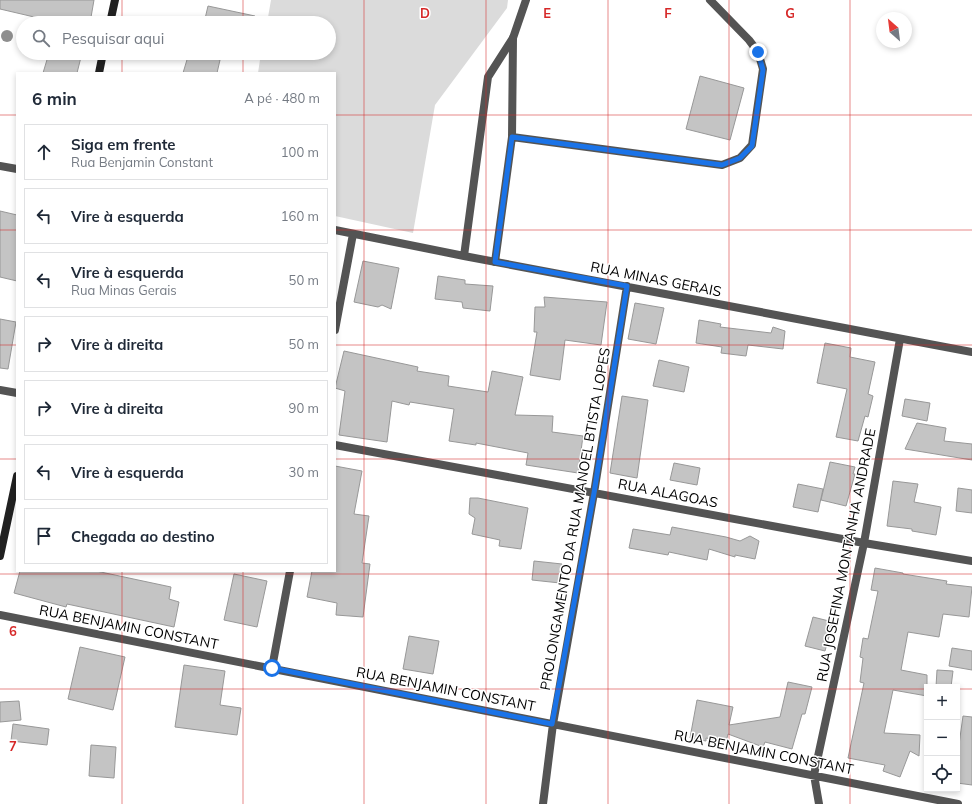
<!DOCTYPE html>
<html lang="pt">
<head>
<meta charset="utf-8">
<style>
  body { margin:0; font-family:Mulish,sans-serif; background:#f6f6f7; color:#1f2937 }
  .controls { position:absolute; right:12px; bottom:12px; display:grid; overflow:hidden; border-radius:0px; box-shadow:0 2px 6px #0003 }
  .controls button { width:36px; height:36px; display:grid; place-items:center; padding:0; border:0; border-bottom:1px solid #e0e1e3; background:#fff; color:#1f2937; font:20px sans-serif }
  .compass { position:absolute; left:876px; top:12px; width:36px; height:36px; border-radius:50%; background:#fff; box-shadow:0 2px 6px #0003; rotate:332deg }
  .stop { position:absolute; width:12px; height:12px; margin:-9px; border:3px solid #1a73e8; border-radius:50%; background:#fff }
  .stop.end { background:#1a73e8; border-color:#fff; box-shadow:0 1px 4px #0008 }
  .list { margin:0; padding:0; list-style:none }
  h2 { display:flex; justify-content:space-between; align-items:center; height:52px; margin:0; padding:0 16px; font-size:17px }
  h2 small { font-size:13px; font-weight:400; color:#747a83 }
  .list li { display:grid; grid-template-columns:26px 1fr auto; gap:12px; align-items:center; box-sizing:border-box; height:56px; margin:0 8px 8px; padding:0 8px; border:1px solid #e0e1e3; border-radius:0px }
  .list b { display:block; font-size:15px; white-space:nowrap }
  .list p { margin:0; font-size:13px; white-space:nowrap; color:#747a83 }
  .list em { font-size:13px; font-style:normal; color:#747a83 }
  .icon { flex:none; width:22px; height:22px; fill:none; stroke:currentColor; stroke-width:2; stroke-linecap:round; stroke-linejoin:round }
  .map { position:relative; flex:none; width:972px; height:804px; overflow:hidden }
  .search { position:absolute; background:#fff; box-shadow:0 2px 6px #0003; left:16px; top:16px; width:320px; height:44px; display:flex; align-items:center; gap:10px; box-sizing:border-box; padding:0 14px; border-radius:22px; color:#747a83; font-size:15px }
  .panel { position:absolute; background:#fff; box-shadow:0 2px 6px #0003; left:16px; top:72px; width:320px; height:500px; border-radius:0px }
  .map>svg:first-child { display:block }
  .green { fill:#dbdbdb }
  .building { fill:#c4c4c4; stroke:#989898 }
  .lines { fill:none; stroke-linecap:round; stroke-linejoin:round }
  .lane { stroke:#545454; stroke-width:8 }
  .street { stroke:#545454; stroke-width:8 }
  .secondary { stroke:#212121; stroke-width:8 }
  .tree { fill:#8e8e8e }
  .route { stroke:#1a73e8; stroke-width:5 }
  .grid { fill:none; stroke:#d62828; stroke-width:1; stroke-opacity:0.55 }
  .labels { text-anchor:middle; stroke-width:3; stroke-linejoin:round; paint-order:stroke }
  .street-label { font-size:14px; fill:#000; stroke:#fff }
  .grid-label { font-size:13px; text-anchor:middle; font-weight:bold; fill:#d62828; stroke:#fff; stroke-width:3; stroke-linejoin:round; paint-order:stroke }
</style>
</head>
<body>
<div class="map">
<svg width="972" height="804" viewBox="0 0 972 804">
  <rect width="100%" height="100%" fill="#fff"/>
  <path class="green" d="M 271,0 L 508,0 L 507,8 L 435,105 L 413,233 L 335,216 L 335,73 L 258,73 L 261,53 L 329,53 L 329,23 L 267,23 Z"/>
  <path class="building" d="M 0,0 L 94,0 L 90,23 L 46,23 L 47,20 L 0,9 Z
    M 208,6 L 255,16 L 255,23 L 204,23 Z
    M 49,53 L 82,53 L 77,73 L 43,73 Z
    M 189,53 L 194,53 L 220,60 L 217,73 L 183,73 Z
    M 700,76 L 744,88 L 730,140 L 686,129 Z
    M 0,211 L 17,215 L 17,281 L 0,277 Z
    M 363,261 L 399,268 L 391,309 L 382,305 L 378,307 L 354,302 Z
    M 438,276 L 465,280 L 465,284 L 493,286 L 490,311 L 463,308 L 462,302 L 435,299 Z
    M 544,297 L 607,302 L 601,345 L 565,340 L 560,380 L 530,375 L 537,332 L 534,332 L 535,307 L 545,307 Z
    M 635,303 L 664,308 L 656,344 L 628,339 Z
    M 0,319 L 16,322 L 8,369 L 0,368 Z
    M 699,320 L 721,324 L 720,327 L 771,333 L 773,327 L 785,331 L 783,349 L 748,345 L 746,356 L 721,353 L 722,347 L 696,343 Z
    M 825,343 L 851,348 L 850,357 L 875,362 L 868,394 L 873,396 L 868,417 L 865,416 L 858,441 L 836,437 L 847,389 L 817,383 Z
    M 344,351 L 418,367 L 417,371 L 449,376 L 448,386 L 488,392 L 492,371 L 523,377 L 515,415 L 553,416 L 552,432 L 583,436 L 578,473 L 526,465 L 528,453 L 476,443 L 476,445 L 449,441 L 454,409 L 410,402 L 409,405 L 392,401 L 387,442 L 339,435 L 345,391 L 335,388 Z
    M 659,360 L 689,367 L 684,392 L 653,386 Z
    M 622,396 L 648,400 L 637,478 L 610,473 Z
    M 905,399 L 930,403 L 927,421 L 902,416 Z
    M 917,423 L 946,428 L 944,441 L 972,444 L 972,460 L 905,449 Z
    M 830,462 L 855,467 L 853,474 L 855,474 L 846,506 L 821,500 Z
    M 674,463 L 700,468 L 697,485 L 670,480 Z
    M 335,466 L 362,471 L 354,514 L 369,516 L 362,563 L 370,564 L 363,617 L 336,615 L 337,603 L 307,597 L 312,571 L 335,571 Z
    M 893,481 L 918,484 L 914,502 L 941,507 L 936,535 L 912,531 L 912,529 L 887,526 Z
    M 798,484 L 823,489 L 818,512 L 793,507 Z
    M 958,488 L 972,490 L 972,513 L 956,511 Z
    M 470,498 L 478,498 L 528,508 L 521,549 L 499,546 L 500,540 L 472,534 L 475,518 L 469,514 Z
    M 672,527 L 726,537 L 740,541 L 750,536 L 759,541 L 755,559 L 735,555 L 735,557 L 709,549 L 707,560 L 669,552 L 668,555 L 629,548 L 633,529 L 670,535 Z
    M 534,561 L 562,564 L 560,583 L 532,580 Z
    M 875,568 L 903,573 L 903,574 L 947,581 L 946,584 L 972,587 L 969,617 L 943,614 L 939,637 L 908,632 L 901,670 L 927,675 L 927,696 L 893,690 L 884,733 L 920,735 L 919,756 L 910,751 L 900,777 L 883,771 L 885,765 L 848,758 L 864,683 L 860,682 L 863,658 L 860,657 L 863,638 L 868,639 L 878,591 L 871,590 Z
    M 20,571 L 96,571 L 171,587 L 169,599 L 179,602 L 174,627 L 67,604 L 66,607 L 14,593 Z
    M 234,574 L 267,581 L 257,627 L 224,620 Z
    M 813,617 L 833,622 L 825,651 L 805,646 Z
    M 409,636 L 439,641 L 433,674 L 403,669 Z
    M 80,647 L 125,657 L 113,710 L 68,699 Z
    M 952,648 L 972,651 L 972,670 L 949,666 Z
    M 184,665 L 225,671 L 220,705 L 241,708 L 237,735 L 175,727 Z
    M 937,670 L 953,671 L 951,687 L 936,687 Z
    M 788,682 L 812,687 L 805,714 L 802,714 L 792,749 L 765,742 L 763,747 L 728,734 L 726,742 L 706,738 L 706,741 L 690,738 L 697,700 L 733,707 L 729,725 L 780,717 Z
    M 19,701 L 21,720 L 0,722 L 0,702 Z
    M 963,716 L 972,717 L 972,785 L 957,783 L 957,759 Z
    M 13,724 L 49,729 L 47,745 L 11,741 Z
    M 91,745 L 116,747 L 114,778 L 89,776 Z"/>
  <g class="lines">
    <path class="lane" d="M 512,137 L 722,165 L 740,158 L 752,145 L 763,69 L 758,52 L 749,40 L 710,0
      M 495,262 L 512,137 L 513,38"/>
    <path class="street" d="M 0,166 L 17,169
      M 335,230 L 464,256 L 972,352
      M 464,256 L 488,77 L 513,38 L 526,0
      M 335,330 L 353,234
      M 0,390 L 17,393
      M 335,445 L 864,543 L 972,561
      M 0,615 L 958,804
      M 272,668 L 290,571
      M 543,804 L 553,724 L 594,493 L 627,286
      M 819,804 L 814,775 L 864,543 L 900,339"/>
    <path class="secondary" d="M 110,23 L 115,0
      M 99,73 L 103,53
      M 0,556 L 17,476"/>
  </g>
  <circle class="tree" cx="7" cy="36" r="6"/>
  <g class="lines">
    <path class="route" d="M 272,668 L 552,724 L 594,493 L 627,286 L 495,262 L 512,137 L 722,165 L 740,158 L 752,146 L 763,70 L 758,52"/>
  </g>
  <path class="grid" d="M 122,0 L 122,23M 243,0 L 243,23M 364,0 L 364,804M 486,0 L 486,804M 608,0 L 608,804M 729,0 L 729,804M 850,0 L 850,804M 122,53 L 122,73M 243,53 L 243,73M 0,115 L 17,115M 335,115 L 972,115M 0,230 L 17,230M 335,230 L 972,230M 0,345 L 17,345M 335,345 L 972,345M 0,459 L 17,459M 335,459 L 972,459M 122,571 L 122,804M 243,571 L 243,804M 0,574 L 972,574M 0,689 L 927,689M 957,689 L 972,689"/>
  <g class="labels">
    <g class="street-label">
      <text transform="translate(656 279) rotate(11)" y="5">RUA MINAS GERAIS</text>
      <text transform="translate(668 493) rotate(11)" y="5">RUA ALAGOAS</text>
      <text transform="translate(575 519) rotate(-80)" y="5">PROLONGAMENTO DA RUA MANOEL BTISTA LOPES</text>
      <text transform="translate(846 555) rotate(-79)" y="5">RUA JOSEFINA MONTANHA ANDRADE</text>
      <text transform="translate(129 627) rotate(11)" y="5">RUA BENJAMIN CONSTANT</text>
      <text transform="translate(446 689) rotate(11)" y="5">RUA BENJAMIN CONSTANT</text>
      <text transform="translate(764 752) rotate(11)" y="5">RUA BENJAMIN CONSTANT</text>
    </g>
  </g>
  <g class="grid-label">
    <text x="425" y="18">D</text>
    <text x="547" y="18">E</text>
    <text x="668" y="18">F</text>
    <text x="790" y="18">G</text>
    <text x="13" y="636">6</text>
    <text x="13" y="751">7</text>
  </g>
</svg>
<div class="controls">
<button>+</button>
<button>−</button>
<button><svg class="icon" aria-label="locate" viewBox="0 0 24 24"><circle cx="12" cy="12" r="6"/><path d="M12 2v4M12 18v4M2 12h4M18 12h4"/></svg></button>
</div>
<svg class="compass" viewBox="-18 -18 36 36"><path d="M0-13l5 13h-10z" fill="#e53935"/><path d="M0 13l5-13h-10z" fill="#747a83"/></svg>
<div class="stop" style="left:272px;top:668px"></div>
<div class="stop end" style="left:758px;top:52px"></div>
<div class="search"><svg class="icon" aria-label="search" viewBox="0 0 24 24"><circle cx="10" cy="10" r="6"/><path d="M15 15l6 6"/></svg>Pesquisar aqui</div>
<section class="panel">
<h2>6 min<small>A pé · 480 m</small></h2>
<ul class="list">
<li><svg class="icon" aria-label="ahead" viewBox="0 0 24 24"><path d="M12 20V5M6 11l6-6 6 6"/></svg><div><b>Siga em frente</b><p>Rua Benjamin Constant</p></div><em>100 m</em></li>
<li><svg class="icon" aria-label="left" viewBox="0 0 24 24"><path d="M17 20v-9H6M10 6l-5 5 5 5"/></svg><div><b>Vire à esquerda</b></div><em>160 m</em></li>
<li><svg class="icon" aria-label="left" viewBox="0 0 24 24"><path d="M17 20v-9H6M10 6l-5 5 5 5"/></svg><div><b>Vire à esquerda</b><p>Rua Minas Gerais</p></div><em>50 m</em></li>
<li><svg class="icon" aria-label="right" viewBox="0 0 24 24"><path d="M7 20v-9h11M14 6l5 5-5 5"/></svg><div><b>Vire à direita</b></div><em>50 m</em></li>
<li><svg class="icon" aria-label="right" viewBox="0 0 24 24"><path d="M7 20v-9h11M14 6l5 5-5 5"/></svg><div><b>Vire à direita</b></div><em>90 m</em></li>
<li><svg class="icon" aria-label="left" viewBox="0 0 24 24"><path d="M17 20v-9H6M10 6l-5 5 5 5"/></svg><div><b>Vire à esquerda</b></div><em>30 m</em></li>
<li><svg class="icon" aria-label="arrive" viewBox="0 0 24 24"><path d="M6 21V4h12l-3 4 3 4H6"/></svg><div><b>Chegada ao destino</b></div></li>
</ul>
</section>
</div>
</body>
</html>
